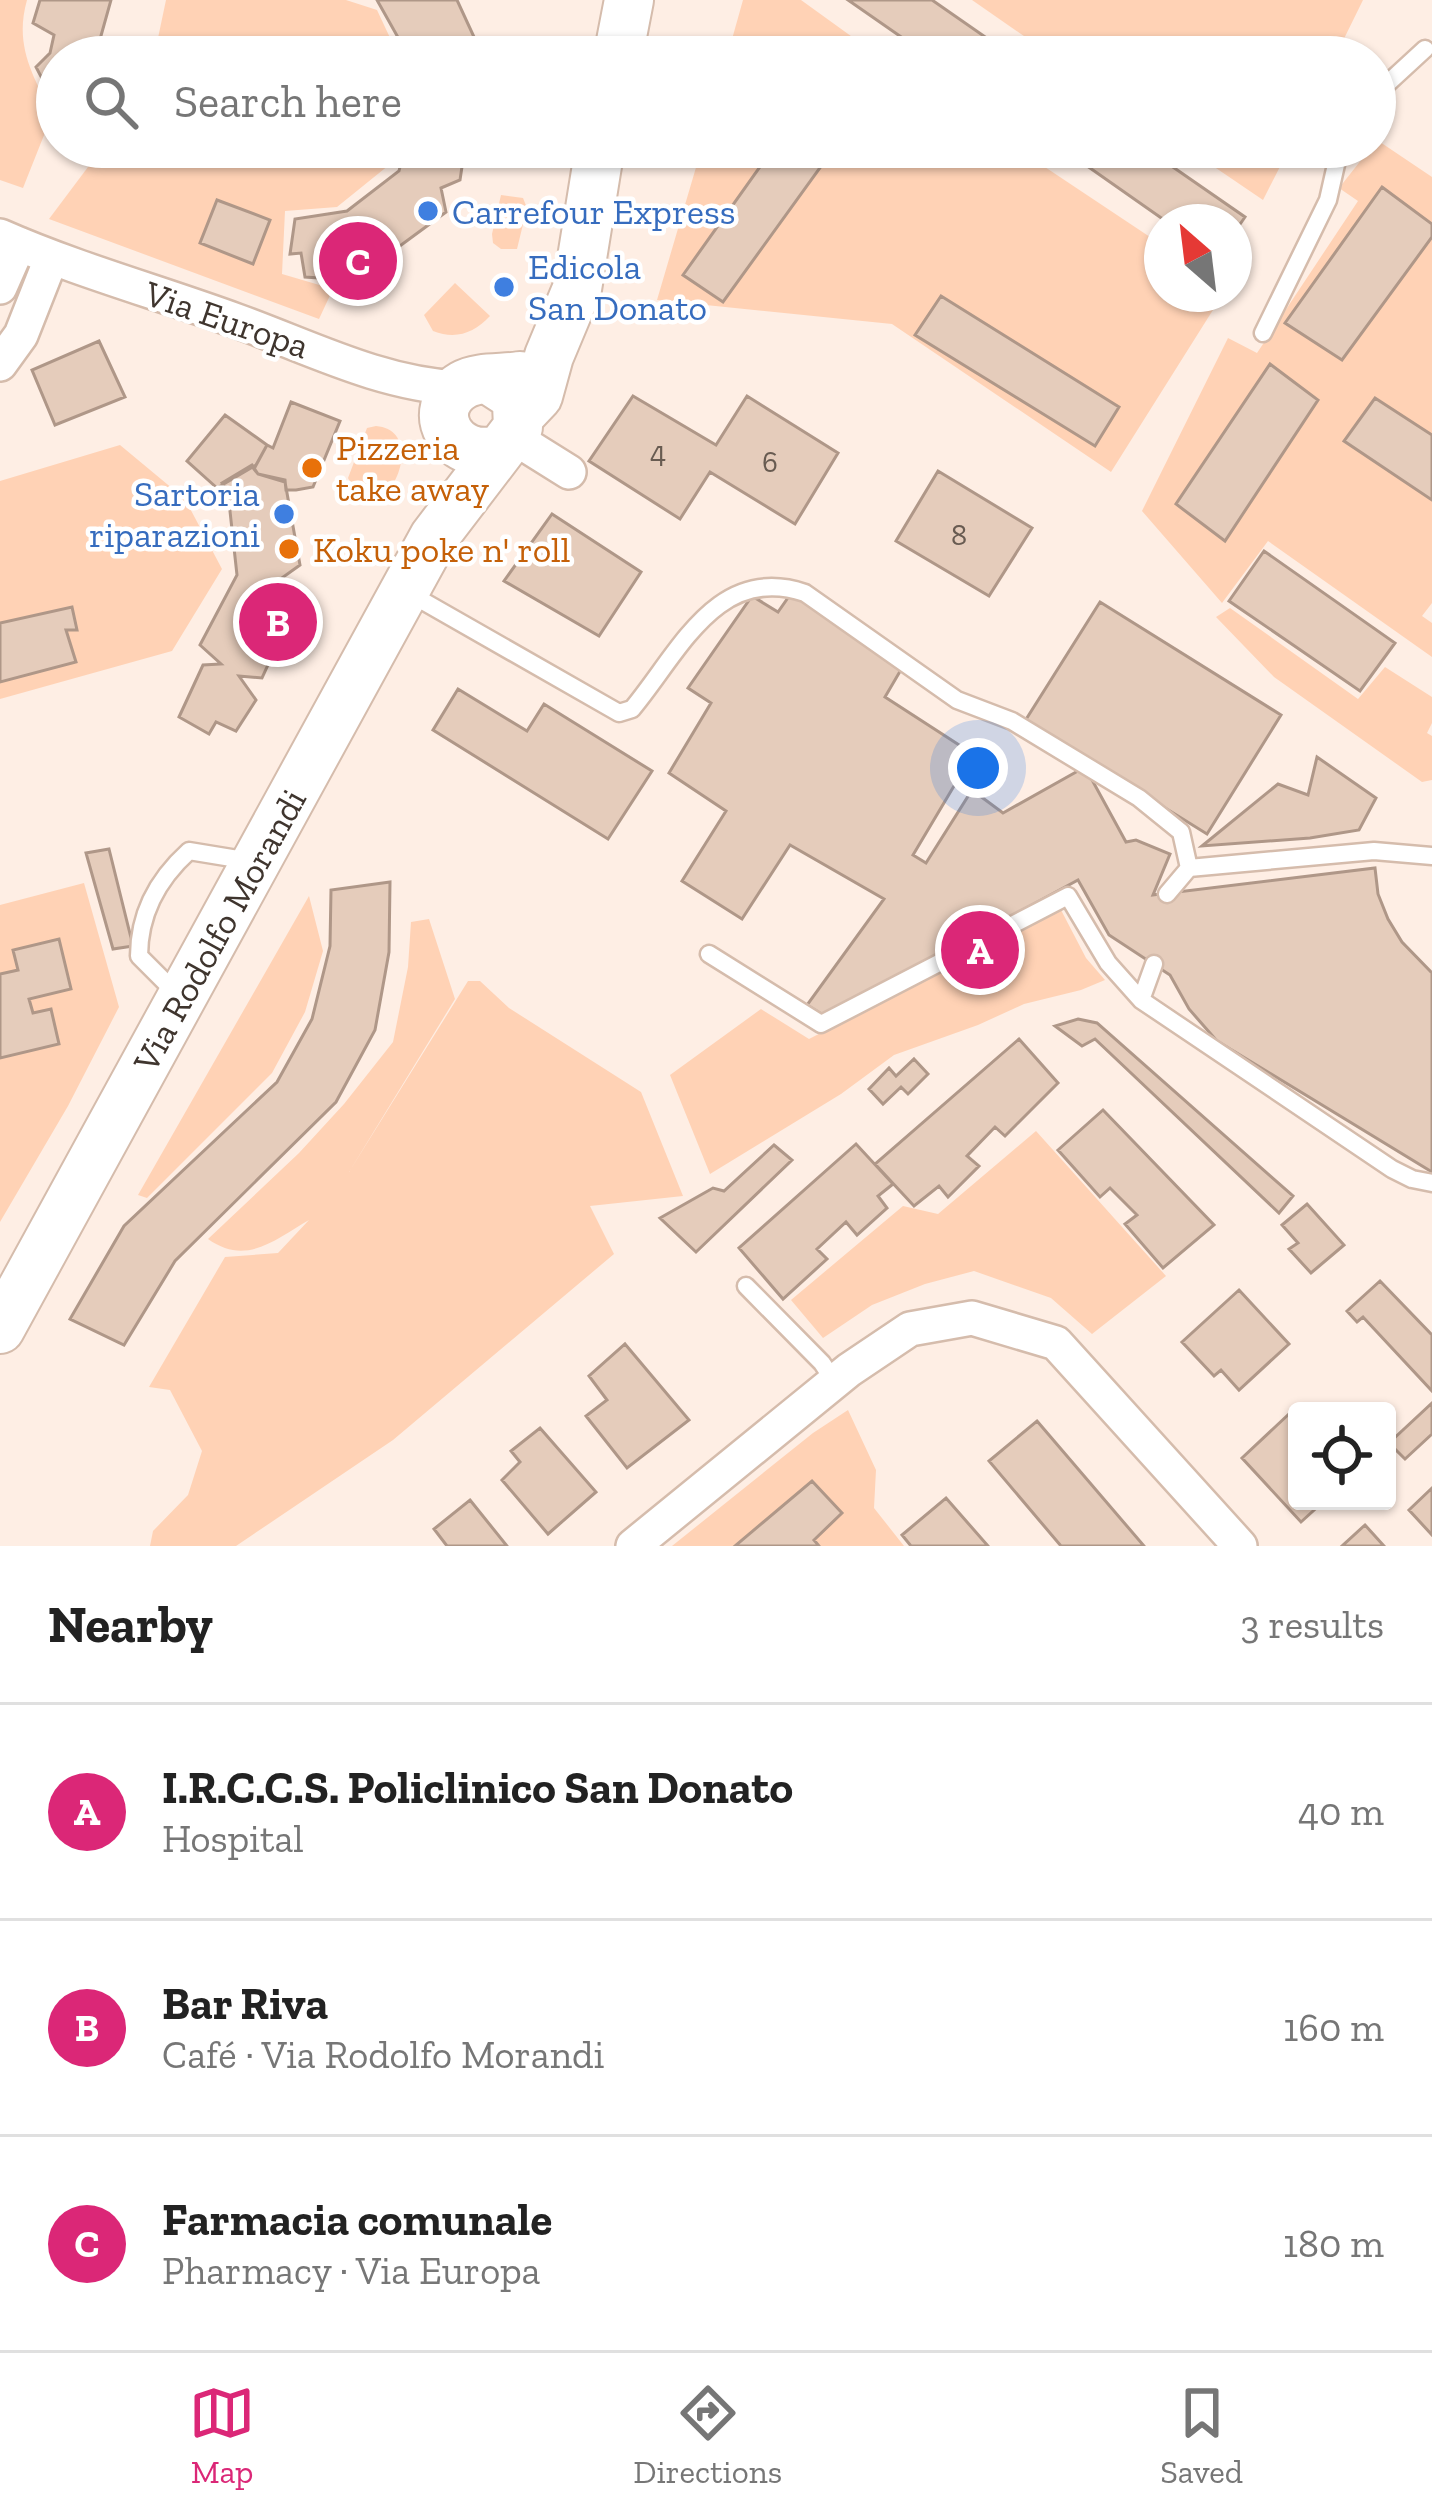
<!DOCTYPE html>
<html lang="en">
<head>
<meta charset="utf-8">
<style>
  body { margin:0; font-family:"Zilla Slab",serif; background:#f2f2f2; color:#222 }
  .controls { position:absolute; right:36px; bottom:36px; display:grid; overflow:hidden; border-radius:12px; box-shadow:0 3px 9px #0004 }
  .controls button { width:108px; height:108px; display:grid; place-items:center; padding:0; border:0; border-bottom:3px solid #e0e0e0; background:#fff; color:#222; font:60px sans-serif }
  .compass { position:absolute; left:1144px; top:204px; width:108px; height:108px; border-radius:50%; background:#fff; box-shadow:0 3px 9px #0004; rotate:332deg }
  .you { position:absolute; left:978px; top:768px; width:42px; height:42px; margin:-30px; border:9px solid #fff; border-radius:50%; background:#1a73e8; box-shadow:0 0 0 18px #1a73e833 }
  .badge { display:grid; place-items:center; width:78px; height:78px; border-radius:50%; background:#db2777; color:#fff; font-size:39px; font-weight:700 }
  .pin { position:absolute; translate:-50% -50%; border:6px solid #fff; box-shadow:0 3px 12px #0006 }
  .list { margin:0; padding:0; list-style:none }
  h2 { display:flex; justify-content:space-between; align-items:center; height:156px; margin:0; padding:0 48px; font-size:51px }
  h2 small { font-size:39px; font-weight:400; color:#767676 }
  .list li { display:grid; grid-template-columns:78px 1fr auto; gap:36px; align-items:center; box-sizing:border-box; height:216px; padding:0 48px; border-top:3px solid #e0e0e0 }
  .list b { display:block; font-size:45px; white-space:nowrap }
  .list p { margin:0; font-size:39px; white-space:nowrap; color:#767676 }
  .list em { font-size:39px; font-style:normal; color:#767676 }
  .icon { flex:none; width:66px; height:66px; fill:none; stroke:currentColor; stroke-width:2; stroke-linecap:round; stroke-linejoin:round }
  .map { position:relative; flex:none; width:1432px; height:1546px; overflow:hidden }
  .search { position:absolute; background:#fff; box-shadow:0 3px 9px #0004; left:36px; right:36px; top:36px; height:132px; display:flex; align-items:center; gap:30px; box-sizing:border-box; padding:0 42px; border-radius:66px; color:#767676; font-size:45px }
  .sheet { height:804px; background:#fff }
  nav { display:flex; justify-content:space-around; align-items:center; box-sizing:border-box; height:168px; border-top:3px solid #e0e0e0; background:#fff; font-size:33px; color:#767676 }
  nav a { display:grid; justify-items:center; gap:6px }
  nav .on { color:#db2777 }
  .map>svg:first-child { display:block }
  .green { fill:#ffd2b5 }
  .building { fill:#e5ccbb; stroke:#af9788; stroke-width:3 }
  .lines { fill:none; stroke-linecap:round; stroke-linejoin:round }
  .lane-casing { stroke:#d5bcac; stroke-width:21 }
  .street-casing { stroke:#d5bcac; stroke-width:38 }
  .secondary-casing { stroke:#d5bcac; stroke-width:52 }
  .lane { stroke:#fff; stroke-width:16 }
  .street { stroke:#fff; stroke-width:33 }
  .secondary { stroke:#fff; stroke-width:48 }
  .shop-dot { fill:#3f7fe0; stroke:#fff; stroke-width:4.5 }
  .food-dot { fill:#e8710a; stroke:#fff; stroke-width:4.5 }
  .labels { text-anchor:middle; stroke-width:9; stroke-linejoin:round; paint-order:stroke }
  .number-label { font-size:30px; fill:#685b51 }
  .shop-label { font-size:36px; fill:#366cbe; stroke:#fff; text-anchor:start }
  .street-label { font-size:36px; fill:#3f352e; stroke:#fff }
  .food-label { font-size:36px; fill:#c56008; stroke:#fff; text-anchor:start }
</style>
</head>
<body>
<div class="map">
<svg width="1432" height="1546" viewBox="0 0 1432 1546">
  <rect width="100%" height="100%" fill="#feeee4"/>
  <path class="green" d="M 0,0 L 27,0 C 14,46 33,75 52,115 L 23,188 L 0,180 Z
    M 166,0 L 346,0 L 377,10 L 399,57 L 154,57 Z
    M 743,0 L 801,0 L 880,57 L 727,57 Z
    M 972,0 L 1363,0 L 1335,57 L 1054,57 Z
    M 1377,140 L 1432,177 L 1432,603 L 1422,616 L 1432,623 L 1432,657 L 1268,541 L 1222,603 L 1142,511 L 1228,338 L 1257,353 L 1358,201 L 1339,188 Z
    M 103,147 L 393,147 L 389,165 L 337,207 L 285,211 L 282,274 L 333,289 L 319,319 L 49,219 Z
    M 702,147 L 1015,147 L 1162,245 L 1162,294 L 1223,294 L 1111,472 L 892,324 L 657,300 Z
    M 1185,147 L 1290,147 L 1263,200 Z
    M 501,195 L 523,198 L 527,208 L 517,249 L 501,249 L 493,243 L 492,234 Z
    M 455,283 L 490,316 C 474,333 456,340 433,331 L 424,315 Z
    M 376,426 C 415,429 404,482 380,498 L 351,484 L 348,478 L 367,428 Z
    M 120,445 L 185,499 L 222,569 L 172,651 L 0,699 L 0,481 Z
    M 1230,608 L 1358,699 L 1385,667 L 1432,697 L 1432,723 L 1427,733 L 1432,736 L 1432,780 L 1422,782 L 1274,677 L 1216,617 Z
    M 84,883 L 119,1007 L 68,1106 L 0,1222 L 0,905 Z
    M 309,896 L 323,951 L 305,1012 L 272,1073 L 147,1198 L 138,1195 Z
    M 1061,910 L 1086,958 L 1105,980 L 1081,990 L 1024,1004 L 978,1025 L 894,1055 L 841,1094 L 710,1174 L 670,1075 L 761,1009 L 809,1039 Z
    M 429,919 L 455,999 L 349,1172 L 468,981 L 480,981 L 509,1008 L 641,1092 L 683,1196 L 590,1206 L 614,1254 L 393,1440 L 236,1546 L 150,1546 L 153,1531 L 188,1495 L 202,1451 L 170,1390 L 149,1387 L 225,1257 L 278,1253 L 309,1220 C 277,1238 247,1267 208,1239 L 299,1153 L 344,1104 L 393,1042 L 408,967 L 411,922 Z
    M 1036,1131 L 1166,1276 L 1092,1334 L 1051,1298 L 974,1271 L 925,1284 L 872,1305 L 823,1338 L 791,1300 L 903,1206 L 938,1214 Z
    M 848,1410 L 876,1470 L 874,1508 L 904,1546 L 672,1546 L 813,1433 Z"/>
  <path class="building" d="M 40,0 L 111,0 L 97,50 L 100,57 L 57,57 L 57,107 L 36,67 L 50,53 L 54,35 L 33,23 Z
    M 377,0 L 457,0 L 480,50 L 473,57 L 409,57 Z
    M 848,0 L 932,0 L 1014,57 L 930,57 Z
    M 405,147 L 465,147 L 460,180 L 441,188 L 446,212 L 374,265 L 361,261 L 349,280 L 305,277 L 301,253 L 290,254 L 295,219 L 347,211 L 399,171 Z
    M 774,147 L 835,147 L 723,302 L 683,275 Z
    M 1060,147 L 1144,147 L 1245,217 L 1234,233 L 1234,222 L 1167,222 Z
    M 1382,187 L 1432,224 L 1432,237 L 1342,360 L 1285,323 Z
    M 217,200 L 270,220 L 253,264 L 200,243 Z
    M 941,296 L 1119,407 L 1095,446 L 915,335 Z
    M 99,341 L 125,397 L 55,425 L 32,370 Z
    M 1270,364 L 1318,400 L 1225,541 L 1176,504 Z
    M 633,396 L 716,445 L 747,396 L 838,453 L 795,524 L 710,472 L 680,519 L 589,461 Z
    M 1375,398 L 1432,435 L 1432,500 L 1344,441 Z
    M 291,402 L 340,421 L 313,487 L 296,490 L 286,490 L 285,480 L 258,474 L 254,469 L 267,445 L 273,448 Z
    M 225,415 L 267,445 L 256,465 L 217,488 L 187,461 Z
    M 252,465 L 258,474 L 285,482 L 300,565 L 279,580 L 296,604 L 262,678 L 239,676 L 256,700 L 236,731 L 216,722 L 209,734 L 179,717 L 203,665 L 221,664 L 200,645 L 237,575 L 228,493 L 222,483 Z
    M 938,471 L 1032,528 L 989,596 L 896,541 Z
    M 552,514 L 641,572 L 599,636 L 504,581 Z
    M 1264,551 L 1395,643 L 1360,691 L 1229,601 Z
    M 792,592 L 902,668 L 885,697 L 973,754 L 913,855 L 926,863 L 972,790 L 1003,813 L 1085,767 L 1126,842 L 1136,840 L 1170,854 L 1153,895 L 1375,868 L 1378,894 L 1388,919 L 1402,942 L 1432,973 L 1432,1172 L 1217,1041 L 1189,1009 L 1170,975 L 1109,935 L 1078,880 L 826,1017 L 807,1005 L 884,899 L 790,845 L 742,919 L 682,881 L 726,811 L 669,773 L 711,703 L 688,688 L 752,596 L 778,612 Z
    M 1100,602 L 1281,715 L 1207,834 L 1025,721 Z
    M 72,607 L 77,630 L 66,630 L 76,662 L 0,682 L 0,623 Z
    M 458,689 L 527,731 L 544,704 L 652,771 L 608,839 L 433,730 Z
    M 1317,757 L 1376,798 L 1359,830 L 1310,838 L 1202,846 L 1278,784 L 1308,795 Z
    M 109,849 L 133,946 L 113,949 L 86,853 Z
    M 390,882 L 389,952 L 375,1030 L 336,1102 L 175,1261 L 124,1345 L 70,1319 L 124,1226 L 277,1082 L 312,1019 L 330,946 L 331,890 Z
    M 59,939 L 71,989 L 29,999 L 33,1013 L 51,1009 L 59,1044 L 0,1058 L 0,974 L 18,970 L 13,950 Z
    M 1078,1019 L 1097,1023 L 1293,1196 L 1279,1213 L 1095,1039 L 1082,1046 L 1055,1026 Z
    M 1019,1039 L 1058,1083 L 1005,1136 L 995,1127 L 967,1156 L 979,1166 L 948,1197 L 939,1186 L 914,1206 L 875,1164 Z
    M 914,1059 L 928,1074 L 908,1094 L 901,1087 L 883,1104 L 869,1089 L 889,1068 L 896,1076 Z
    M 1103,1110 L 1214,1225 L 1163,1268 L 1125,1224 L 1137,1215 L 1110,1188 L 1100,1197 L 1058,1150 Z
    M 856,1144 L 893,1184 L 878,1196 L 887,1208 L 857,1235 L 846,1222 L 817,1249 L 827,1259 L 783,1299 L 739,1248 Z
    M 774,1145 L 792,1160 L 696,1252 L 660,1218 L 713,1188 L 724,1191 Z
    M 1307,1204 L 1344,1245 L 1311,1273 L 1289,1249 L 1298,1243 L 1282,1225 Z
    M 1380,1281 L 1432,1335 L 1432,1391 L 1363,1317 L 1357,1322 L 1347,1311 Z
    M 1239,1290 L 1289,1344 L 1239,1390 L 1221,1370 L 1214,1376 L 1182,1342 Z
    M 625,1344 L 689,1420 L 627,1468 L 586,1416 L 607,1400 L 589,1376 Z
    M 1432,1403 L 1432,1434 L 1405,1459 L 1389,1443 Z
    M 1290,1413 L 1297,1420 L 1297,1501 L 1324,1501 L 1301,1522 L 1242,1458 Z
    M 1037,1421 L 1144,1546 L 1061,1546 L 989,1461 Z
    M 540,1428 L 596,1492 L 548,1534 L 502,1480 L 520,1462 L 511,1451 Z
    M 812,1481 L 842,1513 L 814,1540 L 819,1546 L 735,1546 Z
    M 1432,1488 L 1432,1535 L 1409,1510 Z
    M 946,1498 L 988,1546 L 911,1546 L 902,1535 Z
    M 470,1500 L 507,1546 L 447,1546 L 434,1529 Z
    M 1365,1525 L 1384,1546 L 1342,1546 Z"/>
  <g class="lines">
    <g class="lane-casing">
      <path id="lane" d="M 1375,95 L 1425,49
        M 1263,333 L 1328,200 L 1340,147
        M 407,592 L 619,713 L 632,709 C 679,653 717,563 805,593 L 957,700 L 1012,721 L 1139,798 L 1181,832 L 1189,868 L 1374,851 L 1432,856
        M 1167,894 L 1189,868
        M 709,954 L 821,1024 L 1068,896 L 1108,963 L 1141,1000 L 1392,1169 L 1412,1179 L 1432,1183
        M 178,995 L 139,956 C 139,913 158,879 189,851 L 250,861
        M 1141,1000 L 1154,964
        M 746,1286 L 822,1363 L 834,1381"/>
    </g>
    <g class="street-casing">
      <path id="street" d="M 0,236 C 77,270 158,292 237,321 C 309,347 380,384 458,388
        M 0,287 L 19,244
        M 0,364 L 21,335 L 51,259
        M 513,437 L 569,472
        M 633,1546 L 849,1370 L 910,1329 L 972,1318 L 1056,1343 L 1240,1546"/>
    </g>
    <g class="secondary-casing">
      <path id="secondary" d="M 618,57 L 629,0
        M 519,416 L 538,396 L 549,356 L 577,289 L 600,147
        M 501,449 C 453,465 422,409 463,385 C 478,376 503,379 520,376
        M 0,1329 L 434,537 L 518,427 L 517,404 L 511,394 L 491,381"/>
    </g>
    <use href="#lane" class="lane"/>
    <use href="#street" class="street"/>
    <use href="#secondary" class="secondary"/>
  </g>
  <g class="shop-dot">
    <circle cx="428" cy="211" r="12"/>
    <circle cx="504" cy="287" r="12"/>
    <circle cx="284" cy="514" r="12"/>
  </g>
  <g class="food-dot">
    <circle cx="312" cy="468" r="12"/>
    <circle cx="289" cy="549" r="12"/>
  </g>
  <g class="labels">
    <g class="number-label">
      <text x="658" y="462">4</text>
      <text x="770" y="472">6</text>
      <text x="959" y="545">8</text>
    </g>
    <g class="shop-label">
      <text x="452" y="224">Carrefour Express</text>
      <text x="528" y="279">Edicola<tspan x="528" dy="41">San Donato</tspan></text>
      <text x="260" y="506" text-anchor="end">Sartoria<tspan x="260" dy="41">riparazioni</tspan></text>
    </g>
    <g class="street-label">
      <text transform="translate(227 319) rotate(19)" y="13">Via Europa</text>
      <text transform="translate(219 930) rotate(-61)" y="13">Via Rodolfo Morandi</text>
    </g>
    <g class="food-label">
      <text x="336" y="460">Pizzeria<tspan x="336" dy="41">take away</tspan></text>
      <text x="313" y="562">Koku poke n' roll</text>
    </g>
  </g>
</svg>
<div class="controls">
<button><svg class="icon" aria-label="locate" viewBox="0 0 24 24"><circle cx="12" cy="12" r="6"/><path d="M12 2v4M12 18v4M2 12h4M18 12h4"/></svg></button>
</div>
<svg class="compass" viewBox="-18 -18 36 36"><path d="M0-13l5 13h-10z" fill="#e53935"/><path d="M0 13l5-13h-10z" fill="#767676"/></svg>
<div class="you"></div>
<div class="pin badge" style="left:980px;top:950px">A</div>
<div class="pin badge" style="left:278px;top:622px">B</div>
<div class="pin badge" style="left:358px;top:261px">C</div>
<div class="search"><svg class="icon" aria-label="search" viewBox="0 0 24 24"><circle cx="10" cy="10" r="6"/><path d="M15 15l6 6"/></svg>Search here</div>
</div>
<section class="sheet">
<h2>Nearby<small>3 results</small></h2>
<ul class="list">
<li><span class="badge">A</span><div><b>I.R.C.C.S. Policlinico San Donato</b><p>Hospital</p></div><em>40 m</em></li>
<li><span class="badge">B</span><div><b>Bar Riva</b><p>Café · Via Rodolfo Morandi</p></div><em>160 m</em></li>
<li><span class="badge">C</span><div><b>Farmacia comunale</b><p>Pharmacy · Via Europa</p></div><em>180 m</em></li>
</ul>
</section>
<nav>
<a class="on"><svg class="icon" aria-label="map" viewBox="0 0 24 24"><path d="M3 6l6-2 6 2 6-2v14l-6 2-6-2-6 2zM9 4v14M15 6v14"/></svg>Map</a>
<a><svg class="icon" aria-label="directions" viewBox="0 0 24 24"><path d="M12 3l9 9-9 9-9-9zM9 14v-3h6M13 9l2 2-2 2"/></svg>Directions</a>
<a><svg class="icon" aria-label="saved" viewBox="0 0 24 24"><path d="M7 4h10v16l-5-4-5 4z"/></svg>Saved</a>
</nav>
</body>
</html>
